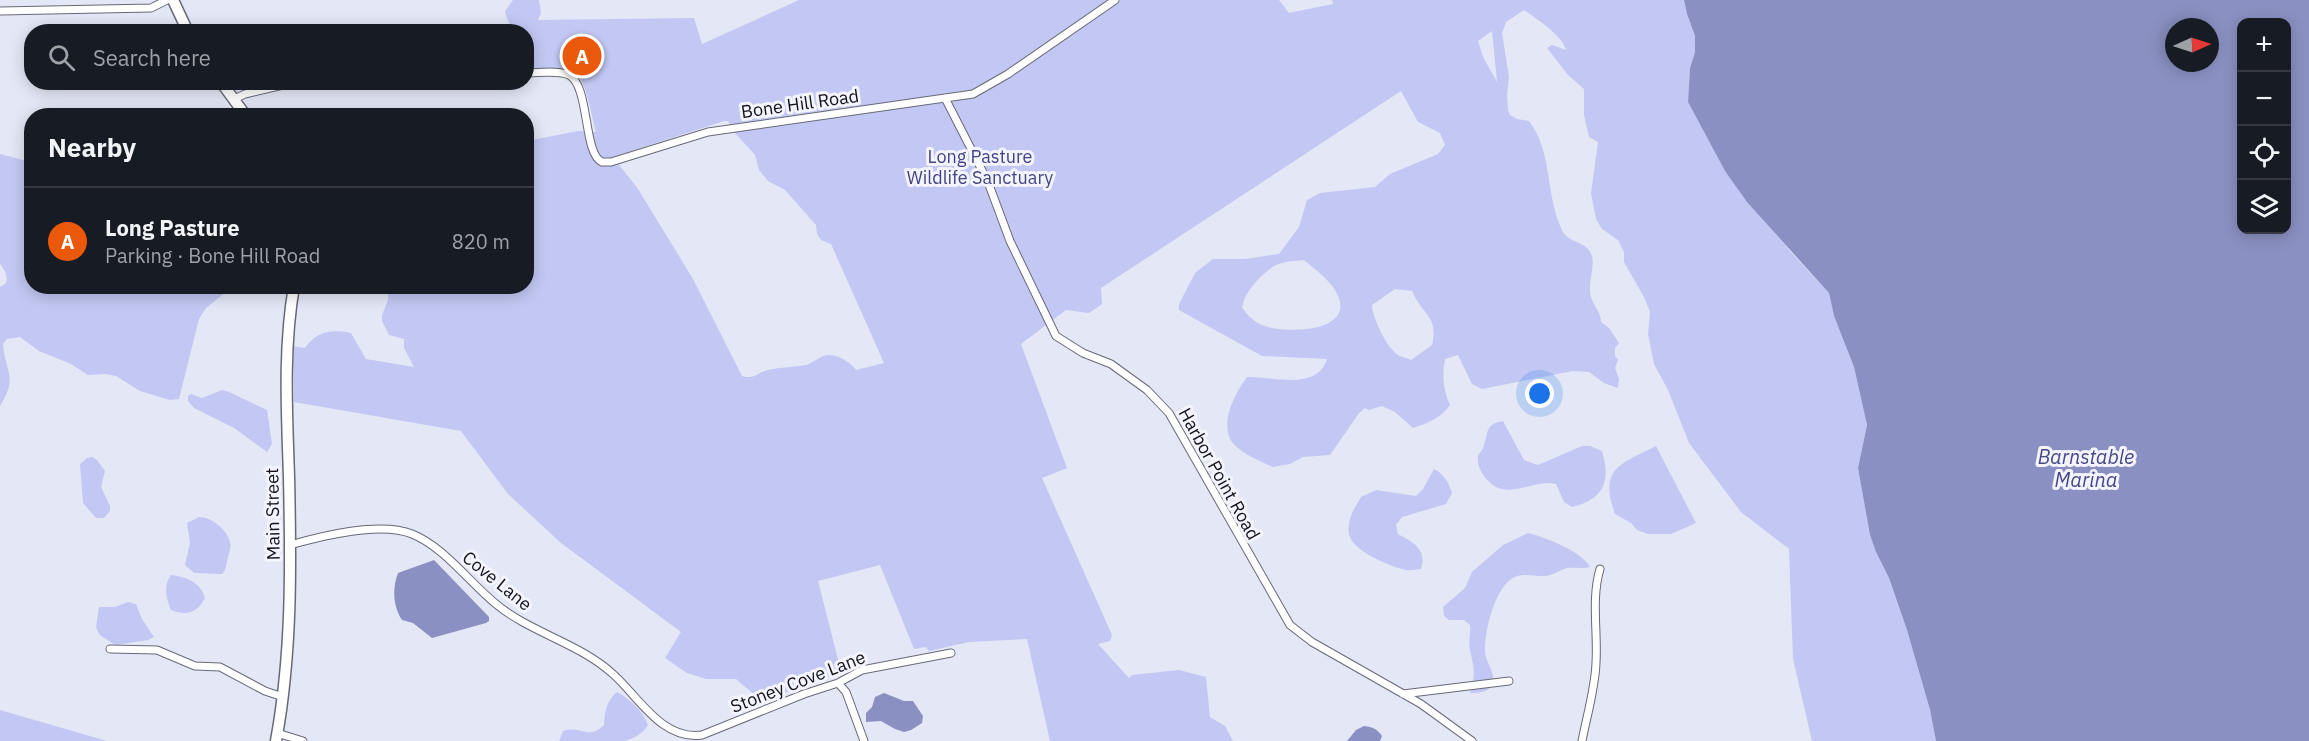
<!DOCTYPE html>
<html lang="en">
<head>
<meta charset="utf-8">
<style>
  body { margin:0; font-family:"IBM Plex Sans",sans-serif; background:#242831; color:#f1f3f6 }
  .controls { position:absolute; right:18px; top:18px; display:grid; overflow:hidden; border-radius:12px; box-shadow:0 3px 15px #0003 }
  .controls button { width:54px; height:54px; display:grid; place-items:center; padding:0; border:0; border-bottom:2px solid #363941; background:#171b24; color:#f1f3f6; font:30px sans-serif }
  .compass { position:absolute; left:2165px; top:18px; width:54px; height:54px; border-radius:50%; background:#171b24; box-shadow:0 3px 15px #0003; rotate:87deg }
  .you { position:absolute; left:1540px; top:394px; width:21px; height:21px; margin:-15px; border:4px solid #fff; border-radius:50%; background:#1a73e8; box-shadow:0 0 0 9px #1a73e833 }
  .badge { display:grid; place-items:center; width:39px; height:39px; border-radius:50%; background:#ea580c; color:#fff; font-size:20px; font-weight:700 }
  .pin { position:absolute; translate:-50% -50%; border:3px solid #fff; box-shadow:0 2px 6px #0006 }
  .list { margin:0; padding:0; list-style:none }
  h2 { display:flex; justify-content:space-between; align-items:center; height:78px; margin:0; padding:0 24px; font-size:26px }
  h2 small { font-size:20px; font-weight:400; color:#9ea1a6 }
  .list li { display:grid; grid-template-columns:39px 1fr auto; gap:18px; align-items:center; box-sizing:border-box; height:108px; padding:0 24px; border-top:2px solid #363941 }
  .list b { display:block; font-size:22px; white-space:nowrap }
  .list p { margin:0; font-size:20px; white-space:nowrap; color:#9ea1a6 }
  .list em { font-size:20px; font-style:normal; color:#9ea1a6 }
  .icon { flex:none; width:33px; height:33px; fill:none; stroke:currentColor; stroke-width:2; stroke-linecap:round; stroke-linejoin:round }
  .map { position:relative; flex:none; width:2309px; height:741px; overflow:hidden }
  .search { position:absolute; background:#171b24; box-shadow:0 3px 15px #0003; left:24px; top:24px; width:510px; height:66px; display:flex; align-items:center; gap:15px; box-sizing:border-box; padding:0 21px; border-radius:24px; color:#9ea1a6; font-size:22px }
  .panel { position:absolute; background:#171b24; box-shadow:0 3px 15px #0003; left:24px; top:108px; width:510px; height:186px; border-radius:24px }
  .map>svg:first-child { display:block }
  .green { fill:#c2c8f3; fill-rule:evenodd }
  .water { fill:#8a90c1; fill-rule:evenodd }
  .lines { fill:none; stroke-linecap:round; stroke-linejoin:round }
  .minor-casing { stroke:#676977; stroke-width:9 }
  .secondary-casing { stroke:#676977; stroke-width:13 }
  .minor { stroke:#fff; stroke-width:7 }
  .secondary { stroke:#fff; stroke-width:10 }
  .labels { text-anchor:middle; stroke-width:6; stroke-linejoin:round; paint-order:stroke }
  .street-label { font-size:18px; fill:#121218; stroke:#f3f4fe }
  .park-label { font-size:18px; fill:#424483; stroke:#f3f4fe }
  .water-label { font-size:20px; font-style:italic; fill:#464989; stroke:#f3f4fe }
</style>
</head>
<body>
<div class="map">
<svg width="2309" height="741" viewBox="0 0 2309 741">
  <rect width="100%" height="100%" fill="#e4e7f6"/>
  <path class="green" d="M 513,0 L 539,0 L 541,13 L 538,20 L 694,18 L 702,44 L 799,0 L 1279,0 L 1289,13 L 1333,4 L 1332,0 L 1684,0 L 1687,14 L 1695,36 L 1695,52 L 1690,68 L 1688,102 L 1725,171 L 1790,251 L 1829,293 L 1834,316 L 1854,367 L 1867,425 L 1858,468 L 1870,535 L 1876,552 L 1889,578 L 1907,630 L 1930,710 L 1936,741 L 1812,741 L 1793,659 L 1789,549 L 1741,512 L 1689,443 L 1668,390 L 1654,364 L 1648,334 L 1650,312 L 1644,297 L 1624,262 L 1624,252 L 1618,240 L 1602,229 L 1596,219 L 1591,193 L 1598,142 L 1589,137 L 1584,115 L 1584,89 L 1568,75 L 1547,48 L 1552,45 L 1566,50 C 1562,35 1537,19 1524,10 L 1506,22 L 1502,33 L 1509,77 L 1507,95 L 1508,110 L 1510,115 L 1517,119 L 1529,121 C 1553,152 1545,195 1562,230 C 1568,244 1587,240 1592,256 C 1595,269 1587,284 1591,297 C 1594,307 1601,312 1601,322 L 1609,328 L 1619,343 L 1615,348 L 1615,356 L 1618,360 L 1615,368 L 1619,379 L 1618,388 L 1604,383 L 1589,372 L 1573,371 L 1482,389 L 1472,384 L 1458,355 L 1445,359 C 1442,375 1443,390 1450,405 C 1441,418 1428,423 1413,428 L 1395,412 L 1382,406 L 1369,410 L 1365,408 L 1359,413 L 1330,455 L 1303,457 L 1290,464 L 1273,467 C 1260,461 1237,452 1230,439 C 1221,419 1236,392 1247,377 C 1273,376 1316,392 1327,359 L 1262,356 L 1179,310 L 1179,304 L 1195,273 L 1213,259 L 1245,259 L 1279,254 L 1299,227 L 1307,200 L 1320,193 L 1375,187 L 1390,174 L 1438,154 L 1445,145 L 1440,133 L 1418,122 L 1401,91 L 1101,288 L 1102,304 L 1089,313 L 1066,310 L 1021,344 L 1067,468 L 1042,478 L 1112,635 L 1110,641 L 1098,644 L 1129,678 L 1132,675 L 1179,670 L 1206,677 L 1210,717 L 1225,726 L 1233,741 L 1050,741 L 1027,639 L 969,642 L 929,651 L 926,647 L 914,649 L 880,565 L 818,581 L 841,671 L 824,679 L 762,701 L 736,679 L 706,679 L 687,673 L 665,658 L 681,632 L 561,543 L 508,494 L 461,431 L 294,402 L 293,346 L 305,348 C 316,331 333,329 351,333 L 366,359 L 414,367 L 404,348 L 404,339 L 389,335 L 382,321 L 382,315 L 388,300 L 388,294 L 370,287 L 526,286 L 527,141 L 578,131 L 596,132 C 592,118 586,77 573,72 C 561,66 540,70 527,69 L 526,32 L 512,31 C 511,24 506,19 505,11 ZM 1492,31 L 1497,82 L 1483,57 L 1478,41 ZM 724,121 L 728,121 L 735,133 L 755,155 L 759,170 L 768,181 L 785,190 L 816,225 L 817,234 L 821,240 L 831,244 L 884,363 L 856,370 C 850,362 838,354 827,355 C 820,356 813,363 806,365 C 794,367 781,367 768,370 C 758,372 754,380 742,376 L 693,279 L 638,189 L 613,157 ZM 1304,260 C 1316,270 1337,285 1340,302 C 1346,334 1281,333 1262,325 C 1253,321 1247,315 1242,307 C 1245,292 1258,278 1271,268 C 1280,261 1294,261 1304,260 ZM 1395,289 L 1412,291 C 1422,315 1439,316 1432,345 L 1411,360 C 1407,358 1401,357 1398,355 C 1387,348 1372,317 1372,305 Z
    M 0,154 L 31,162 L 32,286 L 232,287 L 206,308 L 199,319 L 179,399 L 170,400 L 140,391 L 116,376 L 105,374 L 88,375 L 71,364 L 39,351 L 20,337 L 7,339 L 3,344 C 6,374 18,377 0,406 L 0,287 L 6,283 C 8,275 5,270 0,264 Z
    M 222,390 L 229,392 L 267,410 L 272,444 L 267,452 L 234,428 L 194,408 L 188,401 L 188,396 L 191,394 L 202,398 Z
    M 1503,421 L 1524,460 L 1538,465 L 1582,446 L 1590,446 L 1602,451 C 1611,481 1604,499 1572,507 L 1564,502 L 1556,484 C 1536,479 1517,496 1496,487 C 1487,482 1476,468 1478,456 C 1479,453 1482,451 1483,448 C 1489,433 1484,424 1503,421 Z
    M 1656,446 L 1696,523 L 1671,534 L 1648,534 L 1637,530 L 1631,523 L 1615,514 C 1598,468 1621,464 1656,446 Z
    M 92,457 L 97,460 L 105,471 L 101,487 L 110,506 L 110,511 L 104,518 L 96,518 L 83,503 L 80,464 L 87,458 Z
    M 1434,469 C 1444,474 1448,481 1452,493 L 1446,504 L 1402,517 L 1396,525 L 1398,534 C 1414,543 1427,549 1421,569 C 1416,569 1411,571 1406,570 C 1392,567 1355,552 1350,537 C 1345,522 1354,509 1361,497 L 1376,490 L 1416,496 L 1423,489 Z
    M 199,517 C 211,517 227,529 230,542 C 232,548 228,555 227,561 C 226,566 226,570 222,574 L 194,573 L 185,565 L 190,543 L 187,523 Z
    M 1528,533 C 1545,537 1583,552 1590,567 C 1582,569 1575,567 1567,568 C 1560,570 1553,575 1546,576 C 1534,577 1521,571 1510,580 C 1494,592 1484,633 1485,652 C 1485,662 1499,677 1491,687 C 1485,693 1477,693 1470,693 C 1476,674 1474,669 1470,650 C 1468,642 1471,633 1470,625 L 1464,620 L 1449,620 L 1444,616 L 1443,607 L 1465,588 L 1472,572 L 1503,545 Z
    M 171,575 C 186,577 201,582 205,598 C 197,613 187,616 171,610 C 166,598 163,586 171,575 Z
    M 128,602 L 136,604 L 142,619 L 154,637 L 148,640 L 115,645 L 100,635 L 96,628 L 99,607 L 115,607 Z
    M 617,692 C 631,700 642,710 648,725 C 642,734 635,738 625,741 L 559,741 L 563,731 C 582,725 588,741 604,725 C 605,712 606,701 617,692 Z
    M 0,710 L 107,741 L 0,741 Z"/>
  <path class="water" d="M 1684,0 L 2309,0 L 2309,741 L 1936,741 L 1930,710 L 1907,630 L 1889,578 L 1876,552 L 1870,535 L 1858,468 L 1867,425 L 1854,367 L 1834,316 L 1829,293 L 1747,202 L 1725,171 L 1688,102 L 1690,68 L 1695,52 L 1695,36 L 1687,14 ZM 2286,22 L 2286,230 L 2242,230 L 2242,22 ZM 2174,27 L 2210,27 L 2210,63 L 2174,63 Z
    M 434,560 L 489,617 L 489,621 L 486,623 L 432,638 L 413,623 L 402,620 C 393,606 392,589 398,573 Z
    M 884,693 L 904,701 L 913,701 L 923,716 L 922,723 L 911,730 L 904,732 L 895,729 L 881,721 L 866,722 L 866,713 L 872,707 L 875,697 Z
    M 1364,726 C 1373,727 1377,729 1382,736 L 1380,741 L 1347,741 L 1356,730 Z"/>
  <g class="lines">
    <g class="minor-casing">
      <path id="minor" d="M 0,11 L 151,8 L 167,0
        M 526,73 C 538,73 558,70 569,75 C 590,86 583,154 602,162 C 603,162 610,162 611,162 L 708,132 L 973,94 L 1008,74 L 1115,0
        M 945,98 L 988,182 L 1010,241 L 1056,336 L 1083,353 L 1111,364 L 1147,390 L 1169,413 L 1290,625 L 1312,642 L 1421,704 L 1472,741
        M 234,99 L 245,94 L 296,82
        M 290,545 C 322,536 380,521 412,534 C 443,546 470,583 496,604 C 531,633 579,643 613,674 C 638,696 662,741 702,735 L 804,694 L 838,683 L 862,670 L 951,653
        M 110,649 L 157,650 L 195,666 L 220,667 L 265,691 L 283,697
        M 838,683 L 846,692 L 864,741
        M 1403,694 L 1509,681
        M 277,733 L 303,741
        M 1582,741 C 1587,715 1595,689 1596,663 C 1598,632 1591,599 1600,569"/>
    </g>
    <g class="secondary-casing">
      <path id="secondary" d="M 173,0 L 188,32
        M 221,82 L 246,116
        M 276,741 C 292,654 291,566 289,477 C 287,413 283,350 294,286"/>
    </g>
    <use href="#minor" class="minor"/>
    <use href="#secondary" class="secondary"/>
  </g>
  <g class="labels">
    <g class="street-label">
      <text transform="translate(800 104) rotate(-8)" y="6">Bone Hill Road</text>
      <text transform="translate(1219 474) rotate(61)" y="6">Harbor Point Road</text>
      <text transform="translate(273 514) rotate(-91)" y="6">Main Street</text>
      <text transform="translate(497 581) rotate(39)" y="6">Cove Lane</text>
      <text transform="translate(798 682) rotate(-21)" y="6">Stoney Cove Lane</text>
    </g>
    <g class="park-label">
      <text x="980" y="163">Long Pasture<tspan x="980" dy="21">Wildlife Sanctuary</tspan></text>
    </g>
    <g class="water-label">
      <text x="2086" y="464">Barnstable<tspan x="2086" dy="23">Marina</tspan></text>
    </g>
  </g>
</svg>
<div class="controls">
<button>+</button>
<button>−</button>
<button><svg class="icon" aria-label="locate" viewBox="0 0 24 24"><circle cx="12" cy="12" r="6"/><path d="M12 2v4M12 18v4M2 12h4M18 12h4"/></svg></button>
<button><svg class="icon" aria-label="layers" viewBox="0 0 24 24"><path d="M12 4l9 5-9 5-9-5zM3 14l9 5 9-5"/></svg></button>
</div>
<svg class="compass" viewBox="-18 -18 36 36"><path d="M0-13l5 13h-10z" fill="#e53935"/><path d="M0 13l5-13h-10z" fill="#9ea1a6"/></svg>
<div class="you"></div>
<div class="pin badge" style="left:582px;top:56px">A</div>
<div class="search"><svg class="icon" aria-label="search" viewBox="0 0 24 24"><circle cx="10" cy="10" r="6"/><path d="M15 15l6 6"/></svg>Search here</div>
<section class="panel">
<h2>Nearby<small></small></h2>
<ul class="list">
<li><span class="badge">A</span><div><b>Long Pasture</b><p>Parking · Bone Hill Road</p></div><em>820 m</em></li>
</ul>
</section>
</div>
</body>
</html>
